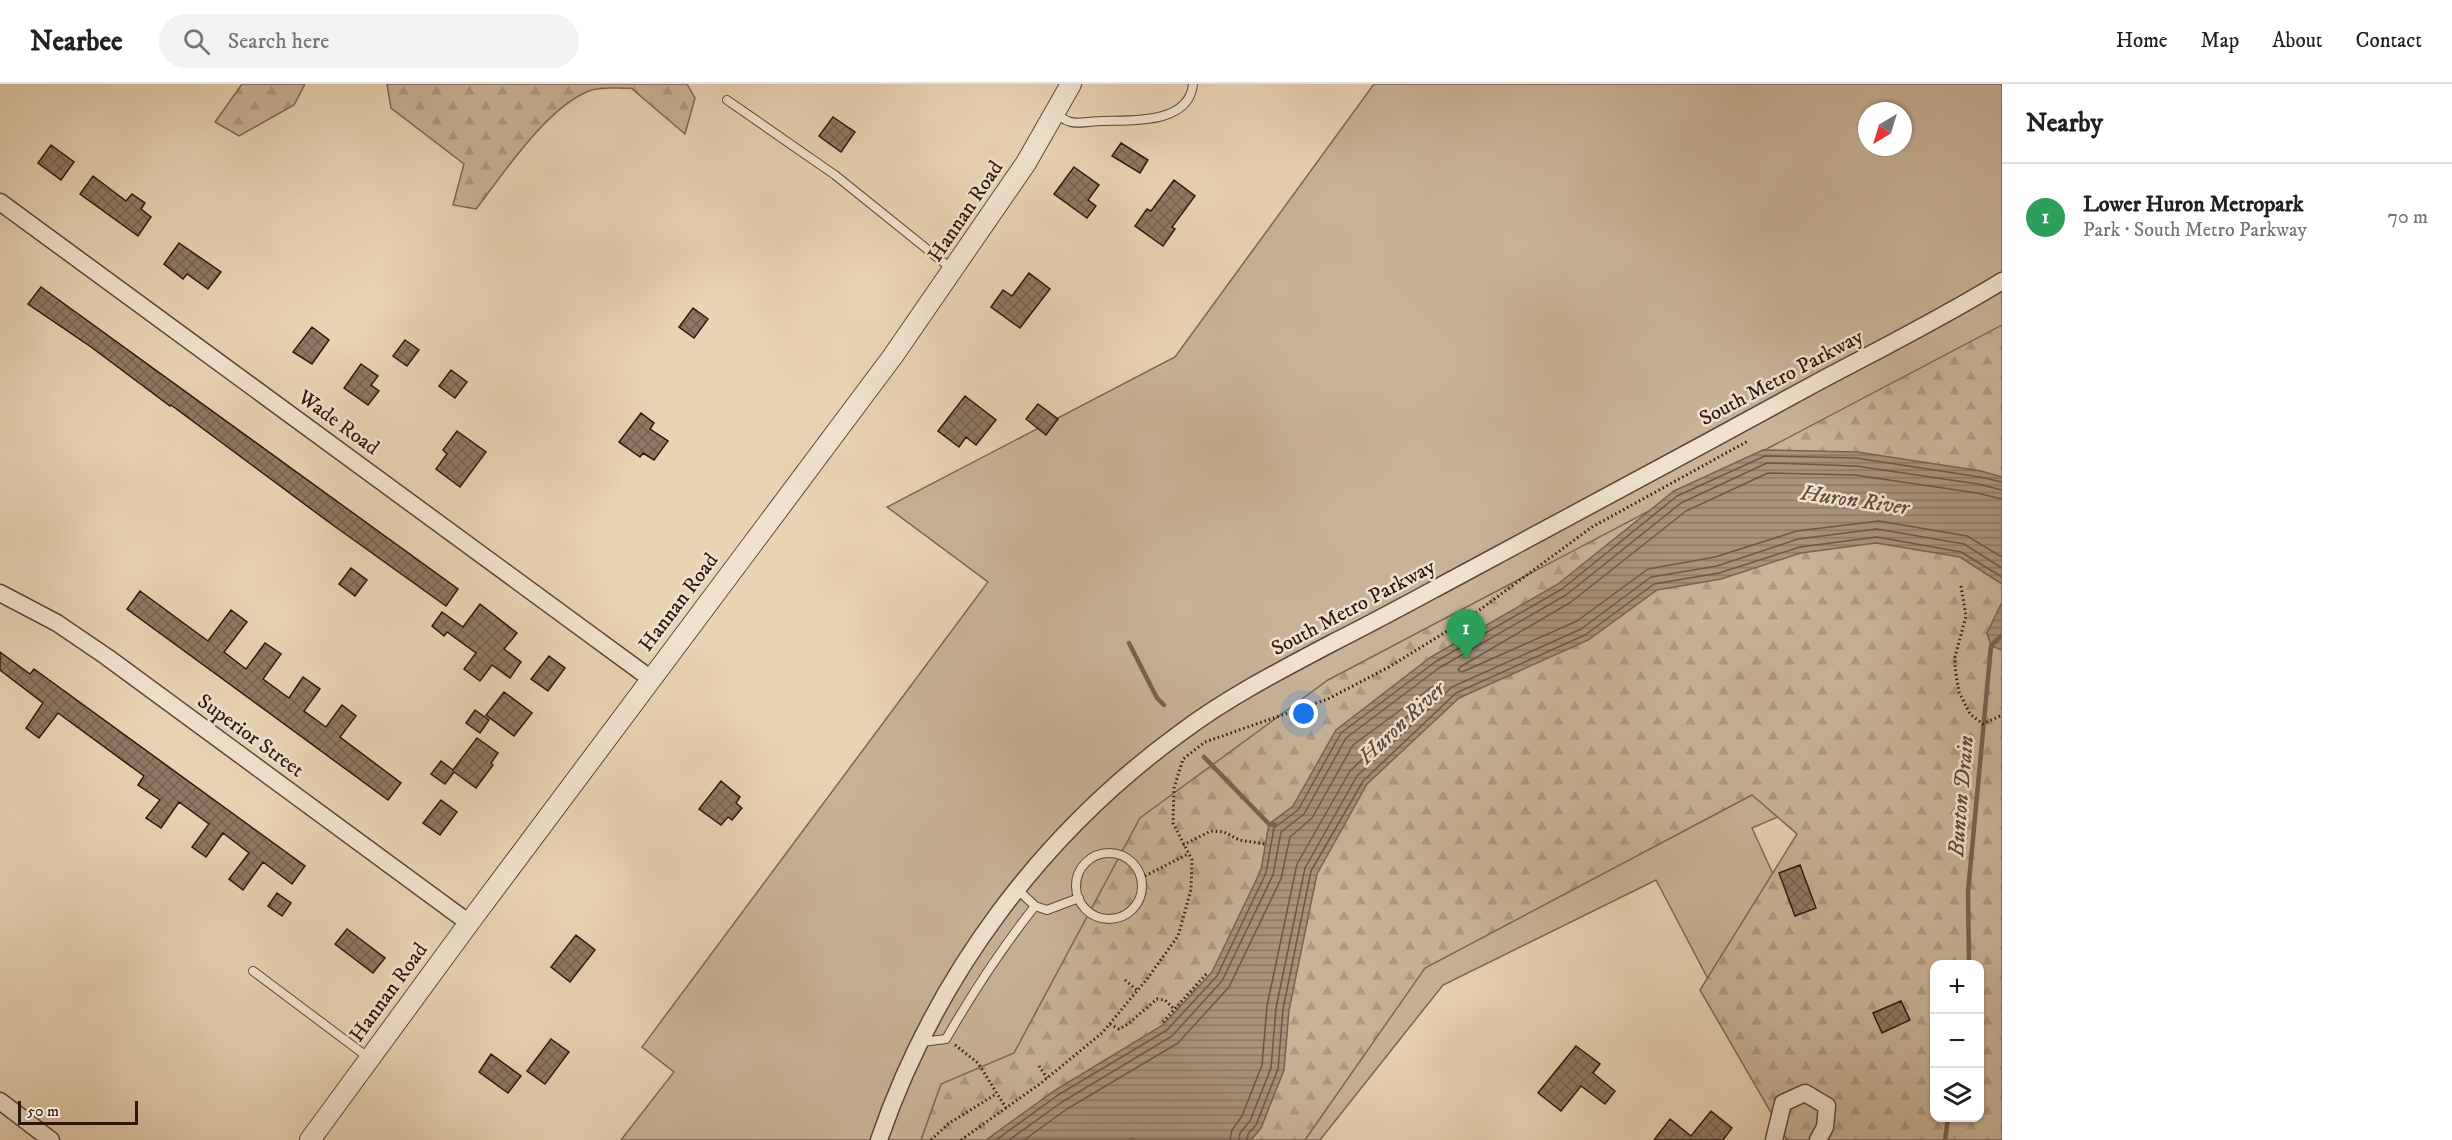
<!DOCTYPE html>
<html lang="en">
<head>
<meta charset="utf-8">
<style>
  body { margin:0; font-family:"IM FELL DW Pica",serif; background:#f2f2f2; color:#202124 }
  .controls { position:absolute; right:18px; bottom:18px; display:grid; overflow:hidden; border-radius:12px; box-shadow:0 2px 4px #0004 }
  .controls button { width:54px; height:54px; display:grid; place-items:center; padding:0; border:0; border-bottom:2px solid #e0e0e0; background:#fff; color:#202124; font:30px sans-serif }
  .compass { position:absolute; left:1858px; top:18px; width:54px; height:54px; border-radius:50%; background:#fff; box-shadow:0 2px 4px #0004; rotate:218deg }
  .scale { position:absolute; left:18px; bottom:15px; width:120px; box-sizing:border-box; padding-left:6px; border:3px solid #2e180e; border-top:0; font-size:16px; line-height:21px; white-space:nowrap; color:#2e180e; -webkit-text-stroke:4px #f0e2ce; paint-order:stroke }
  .you { position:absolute; left:1304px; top:630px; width:21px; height:21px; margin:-15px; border:4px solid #fff; border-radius:50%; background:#1a73e8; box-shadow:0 0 0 9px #1a73e833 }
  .badge { display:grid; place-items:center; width:39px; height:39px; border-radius:50%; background:#1a73e8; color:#fff; font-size:20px; font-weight:700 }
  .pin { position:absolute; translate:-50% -50px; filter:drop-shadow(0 2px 3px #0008) }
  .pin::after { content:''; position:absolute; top:32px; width:21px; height:18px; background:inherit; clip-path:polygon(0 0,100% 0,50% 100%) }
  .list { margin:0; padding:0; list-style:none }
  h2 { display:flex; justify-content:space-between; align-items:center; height:78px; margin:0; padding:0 24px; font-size:26px }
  h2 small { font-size:20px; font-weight:400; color:#757577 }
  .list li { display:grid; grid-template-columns:39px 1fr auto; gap:18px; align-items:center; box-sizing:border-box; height:108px; padding:0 24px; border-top:2px solid #e0e0e0 }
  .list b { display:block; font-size:22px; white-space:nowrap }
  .list p { margin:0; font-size:20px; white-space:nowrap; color:#757577 }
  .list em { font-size:20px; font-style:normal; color:#757577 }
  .icon { flex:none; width:33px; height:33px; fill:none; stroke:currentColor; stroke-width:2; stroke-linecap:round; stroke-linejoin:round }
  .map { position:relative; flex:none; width:2002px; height:1056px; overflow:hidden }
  header { display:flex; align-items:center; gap:36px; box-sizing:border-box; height:84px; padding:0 30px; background:#fff; border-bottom:2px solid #e0e0e0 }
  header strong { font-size:28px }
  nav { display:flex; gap:33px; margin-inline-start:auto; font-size:21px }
  .search { width:420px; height:54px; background:#f2f2f2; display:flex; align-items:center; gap:15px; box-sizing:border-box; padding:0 21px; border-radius:33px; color:#757577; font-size:22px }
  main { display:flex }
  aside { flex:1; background:#fff }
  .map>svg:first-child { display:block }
  .green { fill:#c8b398; stroke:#7b6653; stroke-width:1.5; fill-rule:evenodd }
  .forest { fill:url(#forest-firs); stroke:#7b6653; stroke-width:1.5; fill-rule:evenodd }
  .water { fill:url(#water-rules); stroke:#786250; stroke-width:1.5 }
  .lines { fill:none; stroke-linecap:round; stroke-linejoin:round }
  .shore { stroke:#6c5645; stroke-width:1.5 }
  .stream { stroke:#786250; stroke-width:4.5 }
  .building { fill:url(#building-cross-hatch); stroke:#2e180e; stroke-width:1.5 }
  .service-casing { stroke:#5c4738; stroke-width:10 }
  .minor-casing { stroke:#5c4738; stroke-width:19 }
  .tertiary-casing { stroke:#5c4738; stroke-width:22 }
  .path { stroke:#2e180e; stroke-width:3; stroke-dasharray:1.5 3; stroke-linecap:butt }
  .service { stroke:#f0e2ce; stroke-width:8 }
  .minor { stroke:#f0e2ce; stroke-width:16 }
  .tertiary { stroke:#f0e2ce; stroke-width:20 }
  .labels { text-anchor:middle; stroke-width:5; stroke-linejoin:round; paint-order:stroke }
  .street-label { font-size:21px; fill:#2e180e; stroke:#f0e2ce }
  .water-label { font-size:22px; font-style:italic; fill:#5f493a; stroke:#f0e2ce }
</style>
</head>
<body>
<header>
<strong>Nearbee</strong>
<div class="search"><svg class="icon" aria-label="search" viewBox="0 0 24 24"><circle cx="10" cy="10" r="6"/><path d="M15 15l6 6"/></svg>Search here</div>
<nav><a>Home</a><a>Map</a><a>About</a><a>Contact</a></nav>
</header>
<main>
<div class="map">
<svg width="2002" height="1056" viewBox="0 0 2002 1056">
  <defs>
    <pattern id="forest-firs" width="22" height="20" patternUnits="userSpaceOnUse" patternTransform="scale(1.5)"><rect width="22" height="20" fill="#c8b398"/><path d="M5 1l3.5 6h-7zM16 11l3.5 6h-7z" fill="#ac9982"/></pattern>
    <pattern id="water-rules" width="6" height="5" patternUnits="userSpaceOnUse" patternTransform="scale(1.5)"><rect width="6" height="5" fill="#a9937c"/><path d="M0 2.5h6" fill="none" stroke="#8a7764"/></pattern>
    <pattern id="building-cross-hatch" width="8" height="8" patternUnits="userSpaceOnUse" patternTransform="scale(1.5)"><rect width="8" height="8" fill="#8f7964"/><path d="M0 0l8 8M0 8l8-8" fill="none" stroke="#756251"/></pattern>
  </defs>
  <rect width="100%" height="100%" fill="#e8d3b4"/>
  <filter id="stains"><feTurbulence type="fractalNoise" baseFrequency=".00333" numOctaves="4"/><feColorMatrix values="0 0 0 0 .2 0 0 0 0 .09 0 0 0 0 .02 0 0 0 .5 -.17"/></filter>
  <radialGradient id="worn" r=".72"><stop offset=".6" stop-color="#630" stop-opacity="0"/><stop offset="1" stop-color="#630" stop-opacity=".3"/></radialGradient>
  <path class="green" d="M 1374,0 L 2002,0 L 2002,769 L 1962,654 L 1752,744 L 1870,1002 L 1934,1034 L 1980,1034 L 2002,1056 L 1785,1056 L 1789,1049 L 1656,796 L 1443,901 L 1320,1056 L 621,1056 L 674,988 L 642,963 L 988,498 L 887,423 L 1175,273 ZM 1867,27 L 1903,27 L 1903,63 L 1867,63 Z"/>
  <path class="forest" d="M 242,0 L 305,0 L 294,21 L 239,52 L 215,38 Z
    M 387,0 L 687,0 L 695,14 L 685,50 L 631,4 C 618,5 601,2 589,7 C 546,24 504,89 476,125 L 453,121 L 464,80 L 391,24 Z
    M 2002,241 L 2002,1056 L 1787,1056 L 1700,906 L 1797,750 L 1752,711 L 1425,884 L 1305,1056 L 921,1056 L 941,1000 L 1014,969 L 1140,734 L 1328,596 ZM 1934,880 L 1980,880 L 1980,1034 L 1934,1034 Z"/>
  <path class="water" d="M 1763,366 L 1857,368 L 1981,387 L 2002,393 L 2002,500 L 1960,473 L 1876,459 L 1801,469 L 1721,495 L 1657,506 L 1588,556 L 1459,614 L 1367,700 L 1317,790 L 1289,926 L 1284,986 L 1261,1044 L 1251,1056 L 1136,1056 L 1133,1054 L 1129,1056 L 986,1056 L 1054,1007 L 1163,941 L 1212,888 L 1261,786 L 1269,740 L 1293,722 L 1336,646 L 1431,573 L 1558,500 L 1674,407 Z
    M 2002,518 L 2002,566 L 1991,562 L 1987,549 Z"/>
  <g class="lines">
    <path class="shore" d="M 2002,415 L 1977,409 L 1855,391 L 1768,389 L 1686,427 L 1571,518 L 1460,583 L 1458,586 L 1462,588 L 1577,537 L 1648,485 L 1715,473 L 1797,447 L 1879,437 L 1967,452 L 2002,473
      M 996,1056 L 1058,1011 L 1167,946 L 1217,892 L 1266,789 L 1274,744 L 1298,726 L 1341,649 L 1435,578 L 1562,505 L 1677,412 L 1765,372 L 1856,374 L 1980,393 L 2002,398
      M 1009,1056 L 1062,1018 L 1172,952 L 1222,897 L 1273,791 L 1281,748 L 1304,730 L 1346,654 L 1439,584 L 1566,511 L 1681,419 L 1767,379 L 1856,382 L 1978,400 L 2002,406
      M 1024,1056 L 1067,1025 L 1178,959 L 1229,903 L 1281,795 L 1290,753 L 1312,734 L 1353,661 L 1433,602 L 1434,607 L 1350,687 L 1297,780 L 1267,922 L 1262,981 L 1242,1032 L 1232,1046 L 1230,1056
      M 1239,1056 L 1240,1049 L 1250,1037 L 1271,984 L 1276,924 L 1305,784 L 1357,692 L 1452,603 L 1581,545 L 1651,493 L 1717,482 L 1798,455 L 1877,445 L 1964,460 L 2002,484
      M 1247,1056 L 1248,1050 L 1256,1041 L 1278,985 L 1283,925 L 1311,787 L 1363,697 L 1456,609 L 1585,551 L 1654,500 L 1719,489 L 1800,463 L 1877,453 L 1961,468 L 2002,493"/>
    <path class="stream" d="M 1129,559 L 1157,614 L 1164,621
      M 1204,673 L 1269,740 L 1275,741
      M 1969,880 L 1968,808 L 1991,562 L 2002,551
      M 1945,1056 L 1948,1034"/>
  </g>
  <path class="building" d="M 833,33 L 855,48 L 841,68 L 819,52 Z
    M 1121,59 L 1148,76 L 1140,89 L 1112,72 Z
    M 51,61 L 74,78 L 61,96 L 38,79 Z
    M 1074,83 L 1099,101 L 1088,116 L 1096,122 L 1087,134 L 1054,110 Z
    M 93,92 L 126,117 L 132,110 L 145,119 L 141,125 L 151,133 L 138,152 L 80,110 Z
    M 1174,96 L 1195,112 L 1172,143 L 1175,145 L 1163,162 L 1135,142 L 1147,125 L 1151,127 Z
    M 179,159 L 221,188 L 208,205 L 187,190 L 183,195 L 164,180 Z
    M 1029,189 L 1050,205 L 1020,244 L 991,223 L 1003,206 L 1012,212 Z
    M 41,203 L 458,505 L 446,522 L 330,439 L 171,321 L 170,322 L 91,263 L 28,220 Z
    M 693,224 L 708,235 L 694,254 L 679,243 Z
    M 312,243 L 329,256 L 312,280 L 293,268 Z
    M 405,256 L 419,266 L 407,282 L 393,272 Z
    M 361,280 L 378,292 L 371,301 L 379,307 L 368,321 L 344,304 Z
    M 451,286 L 467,298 L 455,314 L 439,302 Z
    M 965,312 L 996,336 L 976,361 L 966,353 L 959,363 L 938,347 Z
    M 1038,320 L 1058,335 L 1046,351 L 1026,335 Z
    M 641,329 L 654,339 L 650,345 L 668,357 L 654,376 L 643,369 L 640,373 L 619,358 Z
    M 457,347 L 486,368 L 460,403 L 436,385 L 447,370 L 443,366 Z
    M 351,484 L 367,496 L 355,512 L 339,500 Z
    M 140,507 L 208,557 L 231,526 L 247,538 L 224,568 L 246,585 L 265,559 L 281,570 L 263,595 L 289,614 L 303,593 L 320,605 L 304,627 L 326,643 L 342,621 L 356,632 L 340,653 L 401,699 L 388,716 L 127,525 Z
    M 480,520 L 517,549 L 504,565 L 521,578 L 510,594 L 492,581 L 480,597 L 464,585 L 476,569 L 447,548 L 444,552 L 432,542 L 442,528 L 463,543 Z
    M 0,568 L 30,590 L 34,585 L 305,782 L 292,800 L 263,778 L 243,806 L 229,795 L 249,769 L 223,749 L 206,773 L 192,763 L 209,740 L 179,718 L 161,744 L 146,734 L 160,716 L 138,701 L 144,692 L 58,629 L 39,654 L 26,644 L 43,619 L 0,586 Z
    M 549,572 L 565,584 L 548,607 L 531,595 Z
    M 504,608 L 532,629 L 514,652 L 486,631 Z
    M 475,626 L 489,636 L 480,649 L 466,639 Z
    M 477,654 L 498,669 L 491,679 L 493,681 L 476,704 L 454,688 L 445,700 L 431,690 L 441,677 L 453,686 Z
    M 721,697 L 740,713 L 736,719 L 742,724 L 732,736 L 728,733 L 721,741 L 699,725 Z
    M 441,716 L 457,728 L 440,751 L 423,739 Z
    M 1800,781 L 1816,824 L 1795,832 L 1779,789 Z
    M 277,809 L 291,819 L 282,832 L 268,822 Z
    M 347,845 L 385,874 L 373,889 L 335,860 Z
    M 576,851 L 595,866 L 570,898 L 551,883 Z
    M 1901,917 L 1910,936 L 1882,949 L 1873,929 Z
    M 551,955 L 569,968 L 545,1000 L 527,987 Z
    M 1576,962 L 1600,980 L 1593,989 L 1615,1007 L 1605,1020 L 1581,1002 L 1561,1027 L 1538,1009 Z
    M 491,970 L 521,992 L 508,1009 L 479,988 Z
    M 1711,1027 L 1732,1044 L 1723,1056 L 1654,1056 L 1670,1035 L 1691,1052 Z"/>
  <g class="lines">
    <g class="service-casing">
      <path id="service" d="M 727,16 L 835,91 L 953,186
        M 1056,29 C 1060,32 1064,36 1068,37 C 1076,41 1092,37 1101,37 C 1130,36 1189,41 1193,0
        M1076 802a33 33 0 1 1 66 0a33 33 0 1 1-66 0Z
        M 1035,822 L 1047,826 L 1079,814
        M 253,887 L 369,974
        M 922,958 L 946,955 C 973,908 1002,864 1035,822 L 1016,804"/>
    </g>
    <g class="minor-casing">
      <path id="minor" d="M 0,118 L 651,595
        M 0,509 L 57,539 L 107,573 L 469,839
        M 0,1017 L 51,1056
        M 879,1056 C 936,891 1042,749 1183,647 C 1230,612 1283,585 1334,558 C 1380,535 1425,510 1470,486 C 1585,424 1701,362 1816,299 C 1878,266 1942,234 2002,197
        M 1774,1056 L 1783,1019 L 1805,1009 L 1827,1022 L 1825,1043 L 1818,1056"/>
    </g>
    <g class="tertiary-casing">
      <path id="tertiary" d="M 310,1056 L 469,839 L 893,272 L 1026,79 L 1071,0"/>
    </g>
    <path class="path" d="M 1961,502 L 1966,532 L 1955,573 L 1955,584 L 1959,608 L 1970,630 L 1983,640 L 2002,631
      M 1183,761 L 1211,747 L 1224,748 L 1239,756 L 1265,760
      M 1141,794 L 1188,770
      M 1125,896 L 1138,907
      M 1163,938 L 1208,888
      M 1110,940 L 1119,945 L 1128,940 L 1157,915 L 1165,916 L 1175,926
      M 955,961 L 978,979 L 1006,1024
      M 1039,982 L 1047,994
      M 931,1056 L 948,1040 L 996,1010
      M 961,1056 L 1041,999 L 1102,949 L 1147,895 L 1178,852 L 1191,806 L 1192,776 L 1173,739 L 1174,704 L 1183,675 L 1205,658 L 1328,615 L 1389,583 L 1470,533 L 1592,443 L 1748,357"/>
    <use href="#service" class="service"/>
    <use href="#minor" class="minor"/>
    <use href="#tertiary" class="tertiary"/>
  </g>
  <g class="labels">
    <g class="street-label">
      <text transform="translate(965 127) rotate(-56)" y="7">Hannan Road</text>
      <text transform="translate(1781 293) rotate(-28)" y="7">South Metro Parkway</text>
      <text transform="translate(339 338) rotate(36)" y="7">Wade Road</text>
      <text transform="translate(678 518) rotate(-53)" y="7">Hannan Road</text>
      <text transform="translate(1353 523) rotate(-28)" y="7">South Metro Parkway</text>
      <text transform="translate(251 651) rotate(36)" y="7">Superior Street</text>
      <text transform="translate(388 908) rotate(-54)" y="7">Hannan Road</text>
    </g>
    <g class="water-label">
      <text transform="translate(1855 415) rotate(8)" y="8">Huron River</text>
      <text transform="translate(1401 638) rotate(-43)" y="8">Huron River</text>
      <text transform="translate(1960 712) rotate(-85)" y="8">Bunton Drain</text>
    </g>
  </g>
  <rect width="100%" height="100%" filter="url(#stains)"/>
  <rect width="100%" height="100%" fill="url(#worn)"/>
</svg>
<div class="controls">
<button>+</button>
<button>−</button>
<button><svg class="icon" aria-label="layers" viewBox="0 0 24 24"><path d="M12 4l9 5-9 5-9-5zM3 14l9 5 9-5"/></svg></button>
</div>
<svg class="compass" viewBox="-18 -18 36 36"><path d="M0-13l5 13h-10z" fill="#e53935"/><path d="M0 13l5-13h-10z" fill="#757577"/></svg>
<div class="scale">50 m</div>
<div class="you"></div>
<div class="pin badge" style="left:1466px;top:575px;background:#2e9e5b">1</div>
</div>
<aside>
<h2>Nearby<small></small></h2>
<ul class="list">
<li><span class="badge" style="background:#2e9e5b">1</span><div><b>Lower Huron Metropark</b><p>Park · South Metro Parkway</p></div><em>70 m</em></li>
</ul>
</aside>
</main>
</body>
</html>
